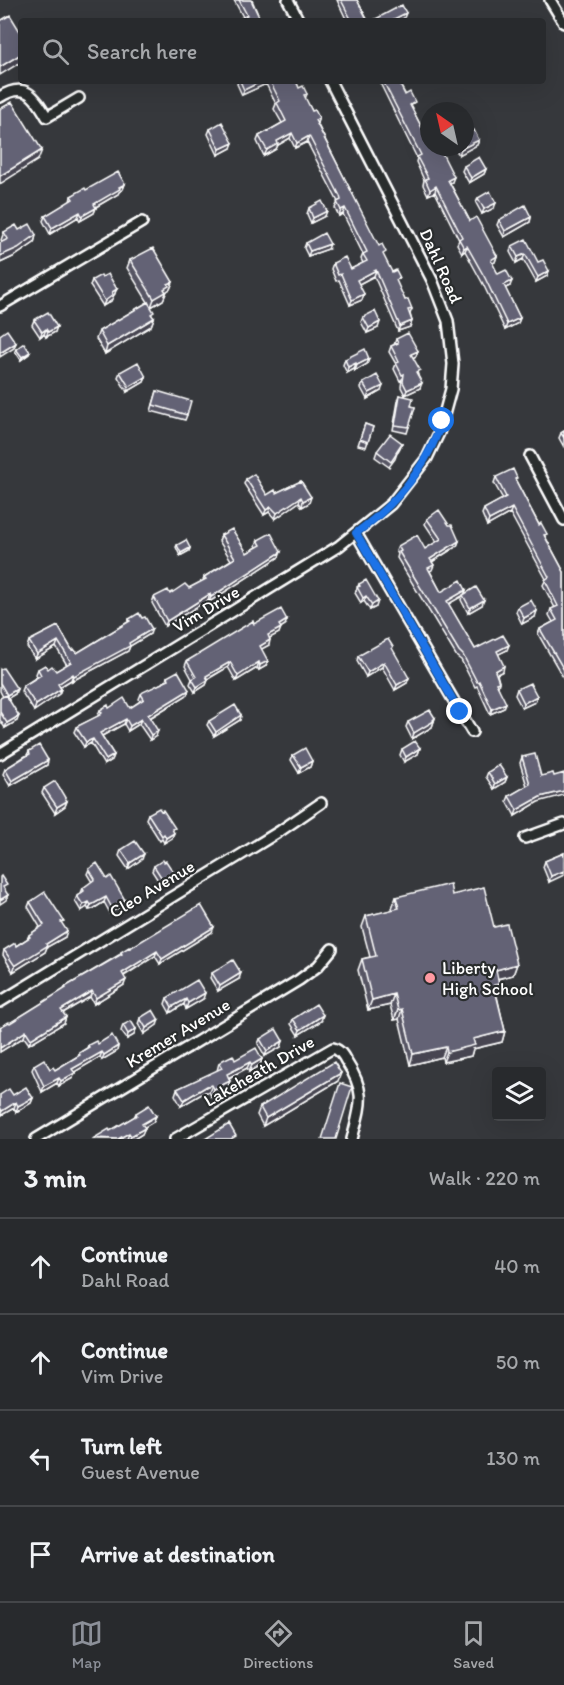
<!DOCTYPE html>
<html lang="en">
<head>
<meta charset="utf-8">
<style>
  body { margin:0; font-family:Itim,sans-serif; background:#343639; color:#f1f3f6 }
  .controls { position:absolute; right:18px; bottom:18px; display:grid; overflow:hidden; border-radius:6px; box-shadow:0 6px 24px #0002 }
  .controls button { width:54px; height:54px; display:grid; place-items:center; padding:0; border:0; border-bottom:2px solid #444649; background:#282a2d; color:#f1f3f6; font:30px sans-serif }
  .compass { position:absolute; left:420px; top:102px; width:54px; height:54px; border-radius:50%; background:#282a2d; box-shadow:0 6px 24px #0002; rotate:326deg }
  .stop { position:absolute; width:18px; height:18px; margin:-14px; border:4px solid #1a73e8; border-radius:50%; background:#fff }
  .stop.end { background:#1a73e8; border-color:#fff; box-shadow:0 2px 6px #0008 }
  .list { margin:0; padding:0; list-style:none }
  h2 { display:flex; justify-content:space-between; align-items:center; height:78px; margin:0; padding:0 24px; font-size:26px }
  h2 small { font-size:20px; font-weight:400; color:#a5a7aa }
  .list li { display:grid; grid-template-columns:39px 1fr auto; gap:18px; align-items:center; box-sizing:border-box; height:96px; padding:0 24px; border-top:2px solid #444649 }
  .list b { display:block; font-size:22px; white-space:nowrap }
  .list p { margin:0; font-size:20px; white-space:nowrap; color:#a5a7aa }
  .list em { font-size:20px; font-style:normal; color:#a5a7aa }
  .icon { flex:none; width:33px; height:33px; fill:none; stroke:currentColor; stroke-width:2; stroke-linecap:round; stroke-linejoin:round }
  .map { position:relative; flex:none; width:564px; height:1139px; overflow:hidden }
  .search { position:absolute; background:#282a2d; box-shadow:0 6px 24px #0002; left:18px; right:18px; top:18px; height:66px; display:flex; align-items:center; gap:15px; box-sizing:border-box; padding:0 21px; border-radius:6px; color:#a5a7aa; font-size:22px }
  .sheet { height:462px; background:#282a2d }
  nav { display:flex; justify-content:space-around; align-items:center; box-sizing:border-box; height:84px; border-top:2px solid #444649; background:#282a2d; font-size:16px; color:#a5a7aa }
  nav a { display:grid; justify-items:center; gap:3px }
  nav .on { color:#8c9099 }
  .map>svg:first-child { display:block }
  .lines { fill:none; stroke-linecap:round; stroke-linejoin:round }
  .street-casing { stroke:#fff; stroke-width:14 }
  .street { stroke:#2a2d2e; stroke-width:9 }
  .wall { fill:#565464; stroke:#fff; stroke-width:1.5 }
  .shaded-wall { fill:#464551; stroke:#fff; stroke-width:1.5 }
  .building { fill:#646274; stroke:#fff; stroke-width:1.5 }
  .route { stroke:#1a73e8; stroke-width:8 }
  .poi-dot { fill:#ff9aa2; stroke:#2a2d2e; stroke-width:2 }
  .labels { text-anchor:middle; stroke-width:4.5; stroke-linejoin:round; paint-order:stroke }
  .street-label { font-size:18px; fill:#fff; stroke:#2a2d2e }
  .poi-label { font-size:18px; fill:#fff; stroke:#2a2d2e; text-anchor:start }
</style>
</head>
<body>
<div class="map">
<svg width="564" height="1139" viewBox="0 0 564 1139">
  <rect width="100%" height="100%" fill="#36383c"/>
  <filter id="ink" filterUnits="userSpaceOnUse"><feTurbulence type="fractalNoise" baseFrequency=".0167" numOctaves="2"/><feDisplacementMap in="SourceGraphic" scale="12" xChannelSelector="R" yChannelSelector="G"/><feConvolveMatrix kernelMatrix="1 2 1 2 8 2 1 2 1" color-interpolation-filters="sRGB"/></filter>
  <g filter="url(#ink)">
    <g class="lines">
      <g class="street-casing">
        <path id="street" d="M 288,0 L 299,21
          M 550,0 L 564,23
          M 0,97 C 25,81 35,96 47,117 L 79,98
          M 0,306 L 142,222
          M 530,456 L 564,520
          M 356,533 L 472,732
          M 0,754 L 339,546 L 391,504 L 427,458 L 439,433 L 451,389 L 453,364 L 448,321 L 432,280 L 330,81
          M 525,838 L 564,824
          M 0,1002 L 280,831 L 321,803
          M 36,1139 L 299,980 L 318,966 L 332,949
          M 175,1139 L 333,1048 C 340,1050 343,1055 346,1061 C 367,1093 361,1104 352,1139"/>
      </g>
      <use href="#street" class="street"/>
    </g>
    <path class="wall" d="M 234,0 L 252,0 L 260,19 L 263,21 L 237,21 L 238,20 L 243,17 Z
      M 337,0 L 357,0 L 368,21 L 347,21 Z
      M 238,81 L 296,81 L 299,88 L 307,94 L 305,99 L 312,111 L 319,118 L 317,123 L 405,300 L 412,309 L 410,314 L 412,321 L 410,327 L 398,331 L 374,276 L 359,284 L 362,300 L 350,305 L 339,280 L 336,281 L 331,269 L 333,263 L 351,269 L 363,263 L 361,259 L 363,254 L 343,214 L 339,216 L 335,208 L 338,202 L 307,142 L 295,148 L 290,138 L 278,145 L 276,149 L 264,156 L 257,141 L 259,136 L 282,123 L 274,109 L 276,104 L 266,84 L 242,95 L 237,84 Z
      M 379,81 L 398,81 L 413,108 L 412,108 L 423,130 L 452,182 L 450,183 L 470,221 L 497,256 L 495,262 L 492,263 L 498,274 L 510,286 L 505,288 L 520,318 L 518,323 L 505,330 L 483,284 L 465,251 L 462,253 L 457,244 L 459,240 L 435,192 L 428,195 L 423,185 L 424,180 L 416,162 L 417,158 Z
      M 210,129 L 231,148 L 218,155 L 208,134 Z
      M 479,140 L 477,145 L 459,155 L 454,147 L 465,147 Z
      M 464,166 L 486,169 L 484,174 L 469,183 L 462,171 Z
      M 125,184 L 123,189 L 119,192 L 118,194 L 96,207 L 94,213 L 80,221 L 78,217 L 50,234 L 43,221 L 45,216 L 70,202 L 71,196 L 86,190 Z
      M 478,198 L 494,208 L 482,214 L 476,203 Z
      M 309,208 L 325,216 L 311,223 L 307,214 Z
      M 531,217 L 530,222 L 504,237 L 497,225 L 499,220 Z
      M 19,230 L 36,235 L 34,243 L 15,256 L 0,263 L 0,243 L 2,242 L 1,240 L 4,232 Z
      M 306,243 L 328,249 L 308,256 L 304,248 Z
      M 512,246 L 538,262 L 549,271 L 547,276 L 536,282 L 523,259 L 516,263 L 510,252 Z
      M 130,260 L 173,282 L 170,289 L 167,291 L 163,300 L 151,307 L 152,316 L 154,318 L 151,326 L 105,354 L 96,339 L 99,331 L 148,302 L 127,268 Z
      M 92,280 L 115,294 L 113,296 L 111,301 L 103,306 L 90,286 Z
      M 363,317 L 378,328 L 367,333 L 361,322 Z
      M 34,320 L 55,332 L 46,337 L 44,334 L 40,337 L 32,325 Z
      M 396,339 L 416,356 L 413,358 L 418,375 L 420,388 L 405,395 L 401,387 L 402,379 L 400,381 L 394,369 L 396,364 L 389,352 L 391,346 L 394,345 Z
      M 16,349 L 30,352 L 29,354 L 21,360 L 15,351 Z
      M 345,359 L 369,359 L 367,364 L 355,371 L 354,369 L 347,373 L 343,365 Z
      M 120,372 L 146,377 L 144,382 L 127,392 L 118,377 Z
      M 363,383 L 381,391 L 367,399 L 361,388 Z
      M 157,391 L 187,415 L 185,420 L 151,411 Z
      M 400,395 L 411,406 L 415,407 L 407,433 L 393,430 L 398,401 Z
      M 365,424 L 373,427 L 366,447 L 358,445 Z
      M 564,431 L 564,447 L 559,438 L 561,433 Z
      M 402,443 L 400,448 L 397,453 L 395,459 L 389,467 L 375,457 L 377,451 Z
      M 496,477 L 516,481 L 564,572 L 564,679 L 538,634 L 540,629 L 553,622 L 549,615 L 551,609 L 555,608 L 543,585 L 546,579 L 510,513 L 487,526 L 482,514 L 484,509 L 503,499 L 494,483 Z
      M 246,479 L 267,495 L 276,493 L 301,481 L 309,503 L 302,507 L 299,502 L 275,519 L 269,512 L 264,515 L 244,484 Z
      M 427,519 L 459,541 L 457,546 L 432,562 L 434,565 L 432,570 L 430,571 L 441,592 L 466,590 L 465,594 L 482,605 L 468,613 L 461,600 L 462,596 L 448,604 L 475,649 L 507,650 L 498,654 L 503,671 L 497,674 L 499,682 L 498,687 L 504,708 L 490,714 L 477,686 L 475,687 L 461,660 L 457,657 L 397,558 L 398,554 L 396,551 L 398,546 L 425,549 L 437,542 L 425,524 Z
      M 221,535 L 247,553 L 257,547 L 256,545 L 258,540 L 279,557 L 209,602 L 208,600 L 165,626 L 152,603 L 154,597 L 189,588 L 203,581 L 204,577 L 231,560 L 219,541 Z
      M 177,545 L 190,548 L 189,551 L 180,556 L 176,547 Z
      M 359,584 L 376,607 L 370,610 L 364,601 L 361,603 L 355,593 Z
      M 518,607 L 535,617 L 522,624 L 516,612 Z
      M 129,619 L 150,634 L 130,646 L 128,651 L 72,681 L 71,680 L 60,687 L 61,689 L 59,694 L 34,711 L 21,691 L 23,686 L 37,677 L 36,674 L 38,669 L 48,669 L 56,671 L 67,665 L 56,647 L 35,659 L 27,647 L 29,641 L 58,626 L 72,650 L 77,653 L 128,622 Z
      M 254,624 L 285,625 L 280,628 L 279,633 L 269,638 L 269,645 L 261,649 L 266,666 L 259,670 L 257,668 L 236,681 L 228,667 L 208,679 L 208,680 L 206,685 L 195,692 L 190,684 L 192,679 L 185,666 L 187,661 Z
      M 392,649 L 407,683 L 395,690 L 382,667 L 366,677 L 357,661 L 358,656 Z
      M 0,670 L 15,694 L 8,698 L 17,721 L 5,728 L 0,720 L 0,698 L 3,697 L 0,691 Z
      M 167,677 L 189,690 L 187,695 L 150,718 L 156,736 L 150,740 L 139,724 L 128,731 L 124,724 L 102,736 L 114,755 L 112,760 L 104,765 L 91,743 L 84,747 L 74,732 L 76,727 L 99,716 L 98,715 L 100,710 L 109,708 L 130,708 L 140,701 L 139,699 L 141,694 L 166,681 Z
      M 517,689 L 537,696 L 535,702 L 522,708 L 515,695 Z
      M 241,715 L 240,720 L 214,736 L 207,725 L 209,721 Z
      M 435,718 L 432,727 L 412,739 L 406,727 L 408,722 Z
      M 420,748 L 418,754 L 404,762 L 400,755 L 402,749 Z
      M 29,751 L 48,760 L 47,765 L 10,786 L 3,774 L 5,769 L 27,755 Z
      M 293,755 L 312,761 L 310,767 L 299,773 L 291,760 Z
      M 522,757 L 538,802 L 515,816 L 507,801 L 509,796 L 527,786 L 520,763 Z
      M 488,772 L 507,777 L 505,782 L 494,789 L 486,777 Z
      M 44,788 L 67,801 L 65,806 L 55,813 L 42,793 Z
      M 148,814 L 173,831 L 172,838 L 164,843 L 162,839 L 160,841 L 146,819 Z
      M 121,850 L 142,859 L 128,869 L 119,856 Z
      M 564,853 L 549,882 L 543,867 L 545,861 Z
      M 154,866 L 172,878 L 161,885 L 152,871 Z
      M 89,869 L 123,905 L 110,913 L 104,902 L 93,909 L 89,910 L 87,907 L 81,911 L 75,901 L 77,896 L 81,893 L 83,888 L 92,882 L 87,874 Z
      M 452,895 L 494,927 L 517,964 L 513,975 L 498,979 L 499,984 L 496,992 L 505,1031 L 502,1042 L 473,1049 L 471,1056 L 443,1062 L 442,1057 L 410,1065 L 399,1019 L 394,1020 L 390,1005 L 368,1010 L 358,970 L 362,959 L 370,957 L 362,927 L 366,916 L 393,910 L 392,908 L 396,897 Z
      M 30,902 L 62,925 L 65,937 L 47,947 L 45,952 L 13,972 L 3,955 L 4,950 L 16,946 L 27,939 L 29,935 L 40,927 L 28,907 Z
      M 212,932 L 160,964 L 155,956 L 124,976 L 124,985 L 94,1004 L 90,997 L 63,1013 L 66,1017 L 64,1023 L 29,1044 L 24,1037 L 0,1052 L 0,1027 L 10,1023 L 64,990 L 65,987 L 119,955 L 121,952 L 130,948 Z
      M 212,973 L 239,979 L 218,991 L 210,978 Z
      M 167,998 L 203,999 L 186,1009 L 184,1004 L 170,1013 L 165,1004 Z
      M 140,1018 L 157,1025 L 144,1034 L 138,1024 Z
      M 293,1019 L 321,1021 L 298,1035 L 291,1024 Z
      M 123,1025 L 136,1029 L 134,1035 L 127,1039 L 121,1031 Z
      M 260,1039 L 283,1041 L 281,1047 L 265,1056 L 258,1044 Z
      M 98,1044 L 118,1046 L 117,1051 L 102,1060 L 100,1057 L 74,1072 L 73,1078 L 64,1083 L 59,1086 L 57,1083 L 42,1092 L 32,1070 L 34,1065 L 55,1070 L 78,1056 L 79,1053 L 87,1048 L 88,1045 Z
      M 262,1059 L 260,1065 L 249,1072 L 247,1068 L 229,1078 L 228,1087 L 211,1096 L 209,1092 L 205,1092 L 181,1106 L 175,1095 L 177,1089 L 217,1071 L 219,1063 L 235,1060 Z
      M 338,1081 L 263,1126 L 257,1115 L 260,1107 Z
      M 0,1095 L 33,1098 L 31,1103 L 16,1112 L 14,1108 L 0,1116 Z
      M 136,1113 L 156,1116 L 153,1122 L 144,1127 L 142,1134 L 134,1139 L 93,1139 L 110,1131 L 134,1117 Z"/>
    <path class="shaded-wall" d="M 406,13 L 404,18 L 398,21 L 390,21 Z
      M 21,54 L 21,62 L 0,75 L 0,67 Z
      M 262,81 L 267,81 L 266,84 L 242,95 L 244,90 Z
      M 292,133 L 290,138 L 278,145 L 276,149 L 264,156 L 267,150 L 277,141 Z
      M 309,136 L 307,142 L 295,148 L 297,143 Z
      M 479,140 L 477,145 L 459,155 L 461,149 Z
      M 233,143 L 231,148 L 218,155 L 220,149 Z
      M 42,150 L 38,160 L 0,184 L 0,176 Z
      M 486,169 L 484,174 L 469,183 L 471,178 Z
      M 454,177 L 452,182 L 446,185 L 448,180 Z
      M 125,184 L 123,189 L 119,192 L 118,194 L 92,209 L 94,204 Z
      M 436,186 L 435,192 L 428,195 L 430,190 Z
      M 496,203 L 494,208 L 482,214 L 484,209 Z
      M 96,208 L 94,213 L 80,221 L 82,216 Z
      M 345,208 L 343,214 L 339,216 L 341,210 Z
      M 327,211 L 325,216 L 311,223 L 313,218 Z
      M 80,212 L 78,217 L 50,234 L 52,228 Z
      M 531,217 L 530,222 L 504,237 L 505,231 Z
      M 36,235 L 34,243 L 15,256 L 0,263 L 0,256 Z
      M 330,244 L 328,249 L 308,256 L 310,251 Z
      M 467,246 L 465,251 L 462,253 L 464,248 Z
      M 525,254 L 523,259 L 516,263 L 518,257 Z
      M 497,256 L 495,262 L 489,265 L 491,260 Z
      M 376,270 L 374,276 L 355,286 L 357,280 Z
      M 549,271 L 547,276 L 536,282 L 538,277 Z
      M 512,281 L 510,286 L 502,290 L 504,285 Z
      M 173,282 L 170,289 L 167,291 L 163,300 L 151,307 L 154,299 L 168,284 Z
      M 117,289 L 111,301 L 103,306 L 105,301 L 112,292 Z
      M 364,294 L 362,300 L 350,305 L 352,300 Z
      M 154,318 L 151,326 L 105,354 L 107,346 Z
      M 520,318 L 518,323 L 505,330 L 507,324 Z
      M 412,321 L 410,327 L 398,331 L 400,326 Z
      M 380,322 L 378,328 L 367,333 L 369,328 Z
      M 57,327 L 55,332 L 46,337 L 48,332 Z
      M 46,329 L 44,334 L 40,337 L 42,332 Z
      M 16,343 L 14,348 L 0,357 L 0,353 Z
      M 418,351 L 416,356 L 409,360 L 411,354 Z
      M 30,352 L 29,354 L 21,360 L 22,357 Z
      M 369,359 L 367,364 L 355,371 L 357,365 Z
      M 356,363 L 354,369 L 347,373 L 348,367 Z
      M 146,377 L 144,382 L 127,392 L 129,387 Z
      M 422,383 L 420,388 L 405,395 L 407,390 Z
      M 383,386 L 381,391 L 367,399 L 369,393 Z
      M 301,497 L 299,502 L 275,519 L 277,513 Z
      M 311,497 L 309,503 L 302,507 L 303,501 Z
      M 271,507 L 269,512 L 264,515 L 266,510 Z
      M 512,508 L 510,513 L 487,526 L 489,520 Z
      M 459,541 L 457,546 L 428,564 L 430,559 Z
      M 190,548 L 189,551 L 180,556 L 181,553 Z
      M 281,552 L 279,557 L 209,602 L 211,597 Z
      M 466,590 L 464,595 L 445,606 L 447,601 Z
      M 210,594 L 208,600 L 165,626 L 167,621 Z
      M 366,596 L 364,601 L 361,603 L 363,598 Z
      M 484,600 L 482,605 L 468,613 L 470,608 Z
      M 378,601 L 376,607 L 370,610 L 372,605 Z
      M 537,611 L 535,617 L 522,624 L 524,618 Z
      M 287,620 L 285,625 L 277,630 L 279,625 Z
      M 281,628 L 279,633 L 266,640 L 268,635 Z
      M 152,629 L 150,634 L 130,646 L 128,651 L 72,681 L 74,676 Z
      M 270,640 L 269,645 L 258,651 L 260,646 Z
      M 58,641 L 56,647 L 35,659 L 37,654 Z
      M 509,645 L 507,650 L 495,656 L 497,651 Z
      M 268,661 L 266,666 L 259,670 L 260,665 Z
      M 230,662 L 228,667 L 204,681 L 206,676 Z
      M 259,662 L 257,668 L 236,681 L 238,676 Z
      M 384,662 L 382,667 L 366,677 L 368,672 Z
      M 504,666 L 503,671 L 493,676 L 495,671 Z
      M 73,674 L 71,680 L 56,689 L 58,684 Z
      M 409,678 L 407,683 L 395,690 L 397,685 Z
      M 208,680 L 206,685 L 195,692 L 197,687 Z
      M 17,689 L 15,694 L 5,700 L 7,695 Z
      M 61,689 L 59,694 L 34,711 L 36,705 Z
      M 189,690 L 187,695 L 146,720 L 148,715 Z
      M 537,696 L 535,702 L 522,708 L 524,703 Z
      M 506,703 L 504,708 L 490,714 L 492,709 Z
      M 241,715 L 240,720 L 214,736 L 216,732 Z
      M 19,716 L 17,721 L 5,728 L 7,723 Z
      M 435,718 L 432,727 L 412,739 L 414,733 Z
      M 126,719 L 124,724 L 98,738 L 100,733 Z
      M 141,719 L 139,724 L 128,731 L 130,726 Z
      M 158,731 L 156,736 L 150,740 L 151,735 Z
      M 93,739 L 91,743 L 84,747 L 86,742 Z
      M 420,748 L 418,754 L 404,762 L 406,757 Z
      M 114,755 L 112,760 L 104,765 L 106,760 Z
      M 48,760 L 47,765 L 10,786 L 12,781 Z
      M 312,761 L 310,767 L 299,773 L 301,767 Z
      M 507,777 L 505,782 L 494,789 L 495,784 Z
      M 564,791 L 564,795 L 538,802 L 515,816 L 517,810 L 540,797 Z
      M 67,801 L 65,806 L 55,813 L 57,807 Z
      M 174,833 L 172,838 L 164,843 L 166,838 Z
      M 144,854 L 142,859 L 128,869 L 130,863 Z
      M 564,871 L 564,875 L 549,882 L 551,876 Z
      M 174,873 L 172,878 L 161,885 L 163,880 Z
      M 8,895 L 6,900 L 0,904 L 0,900 Z
      M 106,897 L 104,902 L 93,909 L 89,910 L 91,905 Z
      M 125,900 L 123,905 L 110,913 L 112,908 Z
      M 89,902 L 87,907 L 81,911 L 83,905 Z
      M 214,927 L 212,932 L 160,964 L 162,959 Z
      M 67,931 L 65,937 L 47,947 L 45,952 L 13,972 L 15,966 L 46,944 Z
      M 157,951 L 155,956 L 120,978 L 122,973 Z
      M 517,964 L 513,975 L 492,980 L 496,970 Z
      M 241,973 L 239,979 L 218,991 L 220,986 Z
      M 126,980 L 124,985 L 94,1004 L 96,998 Z
      M 499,984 L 495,994 L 494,985 Z
      M 92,991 L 90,997 L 59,1015 L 61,1010 Z
      M 205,993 L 203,999 L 186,1009 L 188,1003 Z
      M 394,994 L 390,1005 L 368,1010 L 372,1000 Z
      M 186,999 L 184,1004 L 170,1013 L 172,1007 Z
      M 402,1009 L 399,1019 L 394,1020 L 398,1010 Z
      M 323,1015 L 321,1021 L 298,1035 L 300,1030 Z
      M 66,1017 L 64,1023 L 29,1044 L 31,1039 Z
      M 159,1020 L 157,1025 L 144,1034 L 146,1028 Z
      M 136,1029 L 134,1035 L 127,1039 L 128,1034 Z
      M 26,1031 L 24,1037 L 0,1052 L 0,1048 Z
      M 505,1031 L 502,1042 L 473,1049 L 471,1056 L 443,1062 L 447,1052 L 473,1039 Z
      M 283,1041 L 281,1047 L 265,1056 L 267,1051 Z
      M 118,1046 L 117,1051 L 102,1060 L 104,1055 Z
      M 446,1047 L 442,1057 L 410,1065 L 413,1054 Z
      M 102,1052 L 100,1057 L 71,1074 L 72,1069 Z
      M 262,1059 L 260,1065 L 249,1072 L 252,1065 Z
      M 250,1062 L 247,1068 L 224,1080 L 227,1074 Z
      M 75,1073 L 73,1078 L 59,1086 L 61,1081 Z
      M 341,1073 L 338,1081 L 263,1126 L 266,1118 Z
      M 59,1078 L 57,1083 L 42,1092 L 44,1086 Z
      M 230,1081 L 228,1087 L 211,1096 L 214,1089 Z
      M 212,1085 L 209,1092 L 205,1092 L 181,1106 L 184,1100 L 207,1086 Z
      M 33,1098 L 31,1103 L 16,1112 L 18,1106 Z
      M 16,1102 L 14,1108 L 0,1116 L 2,1111 Z
      M 156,1116 L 153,1122 L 140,1130 L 142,1124 Z
      M 145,1128 L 142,1134 L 134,1139 L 130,1139 L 131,1136 Z
      M 129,1133 L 127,1139 L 118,1139 Z"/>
    <path class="building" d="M 239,0 L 251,0 L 260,19 L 262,18 L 263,21 L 239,21 L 238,20 L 247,15 Z
      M 341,0 L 357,0 L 368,21 L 352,21 Z
      M 402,5 L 406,13 L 390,21 L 372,21 Z
      M 10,15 L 21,33 L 21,54 L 0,67 L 0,21 Z
      M 240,81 L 262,81 L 244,90 Z
      M 270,81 L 296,81 L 299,88 L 303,86 L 307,94 L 304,95 L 312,111 L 315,110 L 319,118 L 315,120 L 379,246 L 382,244 L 386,252 L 383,254 L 392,272 L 396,270 L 400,278 L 396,280 L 405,300 L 408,299 L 412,309 L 408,310 L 412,321 L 400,326 L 376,270 L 357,280 L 364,294 L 352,300 L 341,274 L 338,275 L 333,263 L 345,257 L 351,269 L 367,261 L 363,254 L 367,252 L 345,208 L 341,210 L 337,202 L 341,200 L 340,196 L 309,136 L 297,143 L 292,133 L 277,141 L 278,144 L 267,150 L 259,136 L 286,121 L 277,103 L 280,101 Z
      M 383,81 L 398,81 L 405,95 L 410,92 L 415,102 L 410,105 L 423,130 L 429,132 L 429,147 L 439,147 L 454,177 L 448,180 L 470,221 L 476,217 L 497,256 L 491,260 L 498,274 L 506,270 L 512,281 L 504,285 L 520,318 L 507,324 L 485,278 L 467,246 L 464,248 L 459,239 L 462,237 L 436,186 L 430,190 L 425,179 L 428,178 L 417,157 L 421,155 Z
      M 12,102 L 42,150 L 0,176 L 0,109 Z
      M 222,122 L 233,143 L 220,149 L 210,129 Z
      M 474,130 L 479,140 L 461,149 L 459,147 L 465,147 L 465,135 Z
      M 479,157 L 486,169 L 471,178 L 464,166 Z
      M 118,172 L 125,184 L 119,187 L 120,189 L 94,204 L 96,208 L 82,216 L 80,212 L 52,228 L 45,216 L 73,199 L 71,196 L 85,188 L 86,190 Z
      M 490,191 L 496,203 L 484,209 L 478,198 Z
      M 322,201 L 327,211 L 313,218 L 309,208 Z
      M 525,205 L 531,217 L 505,231 L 499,220 Z
      M 30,224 L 36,235 L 18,248 L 0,256 L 0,243 L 8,239 L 4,232 L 16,225 L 19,230 Z
      M 324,233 L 330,244 L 310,251 L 306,243 Z
      M 526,239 L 538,262 L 543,260 L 549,271 L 538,277 L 525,254 L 518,257 L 512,246 Z
      M 153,248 L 173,282 L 168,284 L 169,286 L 164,289 L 166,292 L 154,299 L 130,260 Z
      M 108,274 L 117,289 L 112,292 L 113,295 L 105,301 L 92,280 L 101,275 L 102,277 Z
      M 148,302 L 154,312 L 151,314 L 154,318 L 107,346 L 99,331 Z
      M 375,311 L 380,322 L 369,328 L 363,317 Z
      M 48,312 L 57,327 L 48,332 L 46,329 L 42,332 L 34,320 Z
      M 7,330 L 16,343 L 0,353 L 0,335 Z
      M 408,333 L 418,351 L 411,354 L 420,370 L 416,372 L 422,383 L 407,390 L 403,382 L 404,374 L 402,375 L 396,363 L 399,362 L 391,346 L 398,343 L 396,339 Z
      M 24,343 L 30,352 L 22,357 L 16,349 Z
      M 365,349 L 369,359 L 357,365 L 356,363 L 348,367 L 345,359 Z
      M 138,362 L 146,377 L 129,387 L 120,372 Z
      M 377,375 L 383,386 L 369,393 L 363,383 Z
      M 157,391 L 191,401 L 187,415 L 153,405 Z
      M 400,395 L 413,398 L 411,406 L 415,407 L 409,427 L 395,425 Z
      M 365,424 L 373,427 L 368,442 L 360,439 Z
      M 564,431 L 564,438 L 561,433 Z
      M 390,434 L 402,443 L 396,452 L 397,453 L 391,462 L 377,451 Z
      M 513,469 L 517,478 L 515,479 L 539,525 L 541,523 L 547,534 L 544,535 L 564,572 L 564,670 L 540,629 L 557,620 L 551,609 L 558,606 L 545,580 L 549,577 L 512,508 L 489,520 L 484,509 L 506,497 L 496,477 Z
      M 254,474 L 267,495 L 275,490 L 276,493 L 301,481 L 311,497 L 303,501 L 301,497 L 277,513 L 271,507 L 266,510 L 246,479 Z
      M 439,510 L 449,525 L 452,525 L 459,541 L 430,559 L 434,565 L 428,568 L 441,592 L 461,580 L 466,590 L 447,601 L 475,649 L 503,635 L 509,645 L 497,651 L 504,666 L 495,671 L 499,682 L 496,683 L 506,703 L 492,709 L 479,681 L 477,682 L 463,655 L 459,651 L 399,552 L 401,551 L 398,546 L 417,535 L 425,549 L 441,539 L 427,519 Z
      M 232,529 L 247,553 L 261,545 L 258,540 L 271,533 L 281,552 L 211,597 L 210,594 L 167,621 L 154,597 L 168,590 L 170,594 L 185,584 L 189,588 L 206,579 L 204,577 L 235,558 L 221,535 Z
      M 186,540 L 190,548 L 181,553 L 177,545 Z
      M 366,580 L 378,601 L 372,605 L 366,596 L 363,598 L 357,587 L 360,586 L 359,584 Z
      M 476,587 L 484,600 L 470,608 L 463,595 Z
      M 531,600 L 537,611 L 524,618 L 518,607 Z
      M 281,609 L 287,620 L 279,625 L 281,628 L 268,635 L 270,640 L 260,646 L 268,661 L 260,665 L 259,662 L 238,676 L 230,662 L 206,676 L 208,680 L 197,687 L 192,679 L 196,677 L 187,661 L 253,621 L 254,624 Z
      M 139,613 L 142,618 L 145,617 L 152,629 L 129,643 L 130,646 L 74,676 L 73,674 L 58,684 L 61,689 L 36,705 L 23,686 L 41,675 L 38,669 L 45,665 L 48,669 L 52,666 L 56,671 L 71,662 L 58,641 L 37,654 L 29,641 L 58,626 L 72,650 L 74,649 L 77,653 L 130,621 L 129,619 Z
      M 388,639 L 393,647 L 392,648 L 409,678 L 397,685 L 384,662 L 368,672 L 358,656 Z
      M 3,668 L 17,689 L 7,695 L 0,683 L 0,670 Z
      M 178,671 L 189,690 L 148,715 L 158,731 L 151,735 L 141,719 L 130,726 L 126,719 L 100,733 L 114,755 L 106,760 L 93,739 L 86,742 L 76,727 L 100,715 L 102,713 L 100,710 L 108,705 L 109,708 L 124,698 L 130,708 L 144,699 L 141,694 L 143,692 L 169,680 L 167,677 Z
      M 530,683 L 537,696 L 524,703 L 517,689 Z
      M 6,695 L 19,716 L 7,723 L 0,712 L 0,698 Z
      M 235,705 L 241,715 L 216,732 L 209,721 Z
      M 430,710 L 435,718 L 433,720 L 434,721 L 414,733 L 408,722 Z
      M 415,741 L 420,748 L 406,757 L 402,749 Z
      M 39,745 L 48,760 L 12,781 L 5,769 L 30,754 L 29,751 Z
      M 305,748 L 312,761 L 301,767 L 293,755 Z
      M 535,754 L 541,776 L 553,773 L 554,776 L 564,773 L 564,791 L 540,797 L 517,810 L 509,796 L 530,784 L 522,757 Z
      M 499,765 L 507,777 L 495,784 L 488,772 Z
      M 55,781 L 67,801 L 57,807 L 44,788 Z
      M 159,808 L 161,811 L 163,810 L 175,828 L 172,829 L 174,833 L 166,838 L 164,834 L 162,836 L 148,814 Z
      M 135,841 L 144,854 L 130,863 L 121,850 Z
      M 564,853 L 564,871 L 551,876 L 545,861 Z
      M 163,860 L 164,862 L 166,861 L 174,873 L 163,880 L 154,866 Z
      M 97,863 L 107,879 L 111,876 L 125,900 L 112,908 L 106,897 L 95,903 L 91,905 L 89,902 L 83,905 L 77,896 L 84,891 L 83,888 L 95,879 L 89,869 Z
      M 1,876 L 7,885 L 3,887 L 8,895 L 0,900 L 0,877 Z
      M 450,884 L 452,895 L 484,887 L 494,927 L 507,924 L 517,964 L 496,970 L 499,984 L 494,985 L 505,1031 L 473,1039 L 475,1045 L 447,1052 L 446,1047 L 413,1054 L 402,1009 L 398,1010 L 394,994 L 372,1000 L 362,959 L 376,956 L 366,916 L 399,908 L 396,897 Z
      M 45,892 L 64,921 L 61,922 L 67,931 L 46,944 L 47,946 L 15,966 L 4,950 L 15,943 L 16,946 L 30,937 L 29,935 L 44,925 L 30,902 Z
      M 201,905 L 214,927 L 162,959 L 157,951 L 122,973 L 126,980 L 96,998 L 92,991 L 61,1010 L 66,1017 L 31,1039 L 26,1031 L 0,1048 L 0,1030 L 1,1029 L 0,1027 L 9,1022 L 10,1023 L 66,988 L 65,987 L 122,954 L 121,952 L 129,947 L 130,948 Z
      M 233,960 L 241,973 L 220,986 L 212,973 Z
      M 197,980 L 205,993 L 188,1003 L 186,999 L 172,1007 L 167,998 Z
      M 316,1004 L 323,1015 L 300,1030 L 293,1019 Z
      M 153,1010 L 159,1020 L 146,1028 L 140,1018 Z
      M 131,1021 L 136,1029 L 128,1034 L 123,1025 Z
      M 276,1029 L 283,1041 L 267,1051 L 260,1039 Z
      M 112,1035 L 118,1046 L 104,1055 L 102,1052 L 72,1069 L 75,1073 L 66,1078 L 61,1081 L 59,1078 L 44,1086 L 34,1065 L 44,1059 L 50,1069 L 53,1067 L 55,1070 L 80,1055 L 79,1053 L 89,1047 L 88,1045 L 96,1041 L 98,1044 Z
      M 256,1048 L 262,1059 L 252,1065 L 250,1062 L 227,1074 L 230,1081 L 214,1089 L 212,1085 L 207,1086 L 184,1100 L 177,1089 L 222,1068 L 219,1063 L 223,1060 L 233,1055 L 235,1060 Z
      M 334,1062 L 341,1073 L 266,1118 L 260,1107 Z
      M 340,1083 L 352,1087 L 336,1139 L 322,1139 Z
      M 26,1087 L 33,1098 L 18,1106 L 16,1102 L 2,1111 L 0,1107 L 0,1095 L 9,1089 L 13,1095 Z
      M 149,1105 L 156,1116 L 142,1124 L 145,1128 L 131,1136 L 129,1133 L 118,1139 L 94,1138 L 109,1129 L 110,1131 L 137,1115 L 136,1113 Z
      M 229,1124 L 236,1136 L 231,1139 L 205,1139 Z"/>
  </g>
  <g class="lines" filter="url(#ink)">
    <path class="route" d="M 442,421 C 427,467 395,505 356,533 L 460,712"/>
  </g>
  <circle class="poi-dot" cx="430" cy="978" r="6"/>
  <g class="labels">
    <g class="street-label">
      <text transform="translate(441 266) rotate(66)" y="6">Dahl Road</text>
      <text transform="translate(206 609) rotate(-31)" y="6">Vim Drive</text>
      <text transform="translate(152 889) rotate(-31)" y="6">Cleo Avenue</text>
      <text transform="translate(178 1033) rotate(-31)" y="6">Kremer Avenue</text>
      <text transform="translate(259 1071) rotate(-30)" y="6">Lakeheath Drive</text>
    </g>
    <g class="poi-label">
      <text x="442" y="974">Liberty<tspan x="442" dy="21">High School</tspan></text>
    </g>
  </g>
</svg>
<div class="controls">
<button><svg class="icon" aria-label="layers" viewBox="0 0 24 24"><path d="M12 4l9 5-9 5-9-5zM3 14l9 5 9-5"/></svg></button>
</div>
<svg class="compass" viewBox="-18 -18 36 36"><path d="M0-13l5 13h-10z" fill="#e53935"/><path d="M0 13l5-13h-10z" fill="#a5a7aa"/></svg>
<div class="stop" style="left:442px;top:421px"></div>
<div class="stop end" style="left:460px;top:712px"></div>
<div class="search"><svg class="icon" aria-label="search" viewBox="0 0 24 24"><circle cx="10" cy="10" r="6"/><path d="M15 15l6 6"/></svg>Search here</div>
</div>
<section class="sheet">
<h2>3 min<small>Walk · 220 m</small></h2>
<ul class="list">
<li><svg class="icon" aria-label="ahead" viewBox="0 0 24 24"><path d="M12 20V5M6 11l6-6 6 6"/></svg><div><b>Continue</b><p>Dahl Road</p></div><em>40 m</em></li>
<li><svg class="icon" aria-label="ahead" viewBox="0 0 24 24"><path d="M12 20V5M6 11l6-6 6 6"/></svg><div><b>Continue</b><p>Vim Drive</p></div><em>50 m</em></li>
<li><svg class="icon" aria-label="left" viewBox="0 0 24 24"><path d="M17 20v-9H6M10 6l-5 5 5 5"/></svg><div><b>Turn left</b><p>Guest Avenue</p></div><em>130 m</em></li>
<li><svg class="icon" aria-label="arrive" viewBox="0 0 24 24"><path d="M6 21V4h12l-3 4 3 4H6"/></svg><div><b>Arrive at destination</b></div></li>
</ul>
</section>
<nav>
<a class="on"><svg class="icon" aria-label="map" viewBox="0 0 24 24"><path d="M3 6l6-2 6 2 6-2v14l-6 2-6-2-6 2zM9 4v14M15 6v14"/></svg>Map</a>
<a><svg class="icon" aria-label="directions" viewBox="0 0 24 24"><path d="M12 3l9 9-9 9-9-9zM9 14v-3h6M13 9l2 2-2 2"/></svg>Directions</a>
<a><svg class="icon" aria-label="saved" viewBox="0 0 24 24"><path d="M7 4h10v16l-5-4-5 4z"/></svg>Saved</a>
</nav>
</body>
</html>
